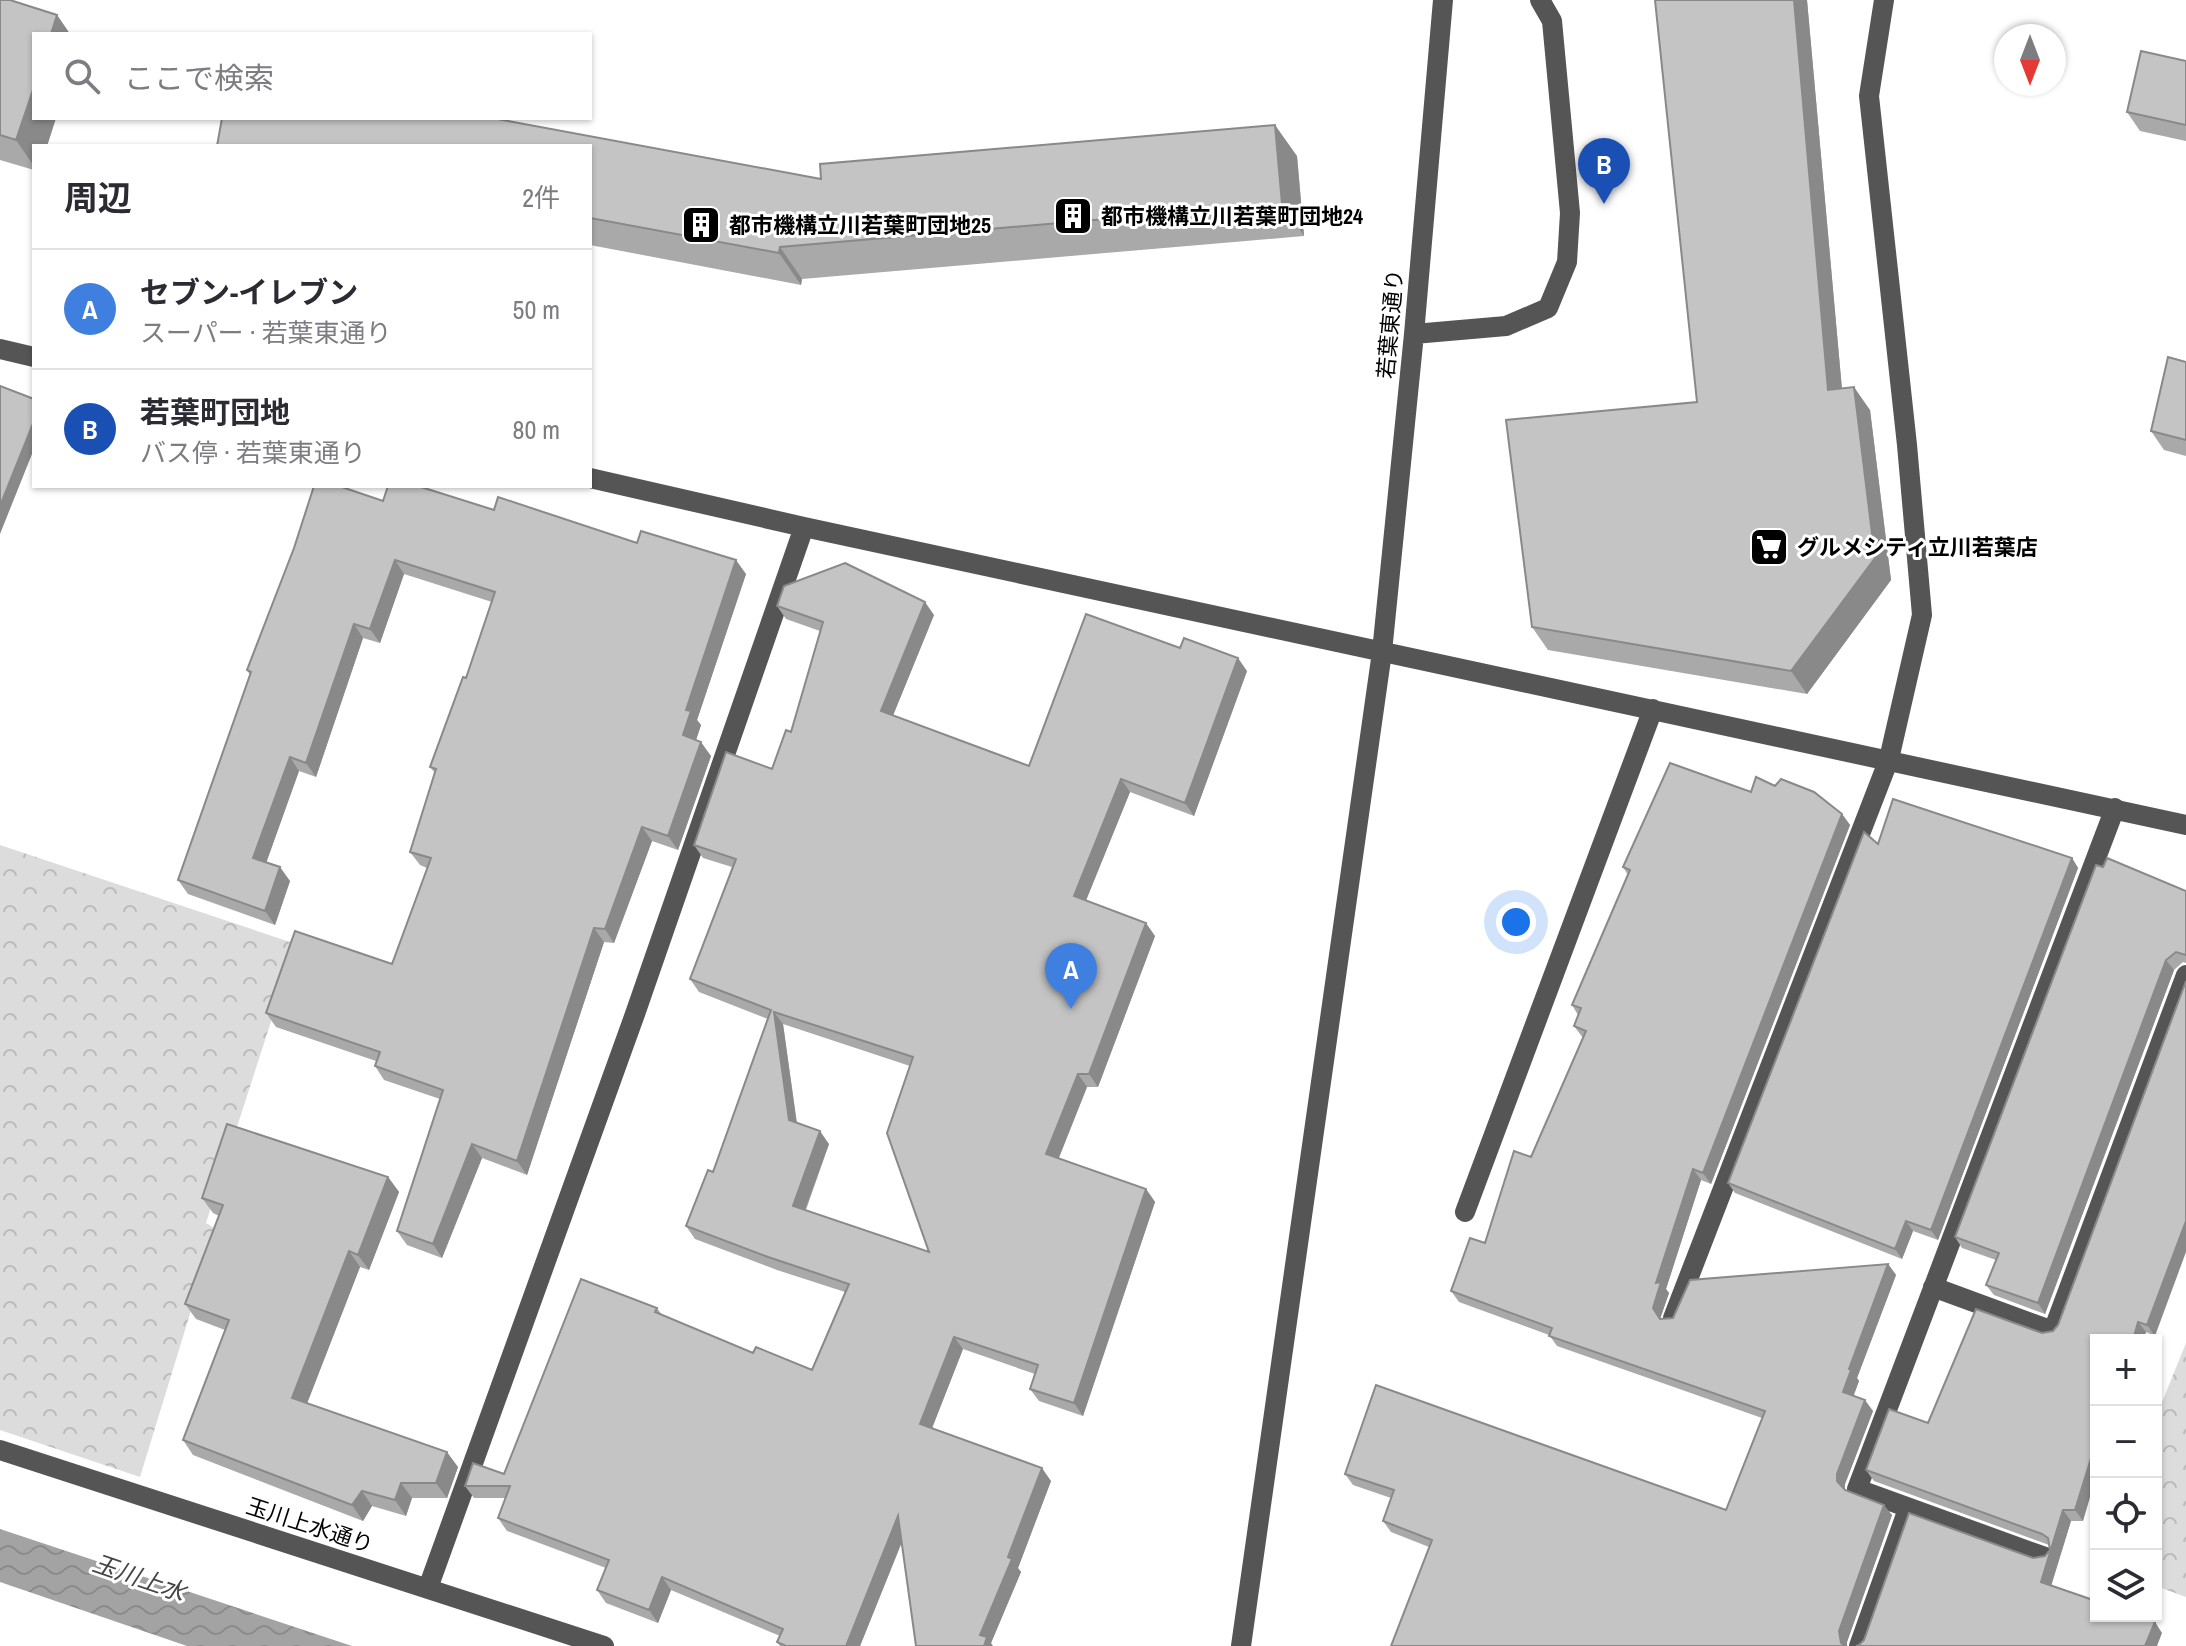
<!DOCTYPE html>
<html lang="ja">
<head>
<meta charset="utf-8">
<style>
  body { margin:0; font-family:"Archivo Narrow","Noto Sans JP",sans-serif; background:#f2f2f3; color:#2b2b33 }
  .controls { position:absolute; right:24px; bottom:24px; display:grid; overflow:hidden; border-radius:0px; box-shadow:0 2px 6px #0004 }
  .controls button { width:72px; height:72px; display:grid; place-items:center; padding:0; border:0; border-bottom:2px solid #e1e1e2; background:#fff; color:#2b2b33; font:40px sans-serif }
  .compass { position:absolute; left:1994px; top:24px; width:72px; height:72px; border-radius:50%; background:#fff; box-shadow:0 2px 6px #0004; rotate:180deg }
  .you { position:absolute; left:1516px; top:922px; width:28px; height:28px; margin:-20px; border:6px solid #fff; border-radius:50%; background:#1a73e8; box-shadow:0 0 0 12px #1a73e833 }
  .badge { display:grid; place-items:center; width:52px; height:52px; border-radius:50%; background:#000; color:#fff; font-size:26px; font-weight:700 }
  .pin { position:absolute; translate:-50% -66px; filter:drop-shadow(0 2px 4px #0008) }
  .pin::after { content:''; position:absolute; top:42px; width:28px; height:24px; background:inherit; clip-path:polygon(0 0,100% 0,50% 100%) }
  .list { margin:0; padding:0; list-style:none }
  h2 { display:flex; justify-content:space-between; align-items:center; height:104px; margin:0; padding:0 32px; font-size:34px }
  h2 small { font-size:26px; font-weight:400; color:#7c7c81 }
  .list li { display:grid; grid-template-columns:52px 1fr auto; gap:24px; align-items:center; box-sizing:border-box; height:120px; padding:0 32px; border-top:2px solid #e1e1e2 }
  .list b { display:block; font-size:30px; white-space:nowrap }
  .list p { margin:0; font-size:26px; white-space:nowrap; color:#7c7c81 }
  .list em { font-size:26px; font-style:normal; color:#7c7c81 }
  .icon { flex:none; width:44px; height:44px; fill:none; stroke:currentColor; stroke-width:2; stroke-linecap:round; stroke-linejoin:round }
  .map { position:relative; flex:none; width:2186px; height:1646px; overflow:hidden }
  .search { position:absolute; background:#fff; box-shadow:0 2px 6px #0004; left:32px; top:32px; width:560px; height:88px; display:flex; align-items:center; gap:20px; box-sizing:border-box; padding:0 28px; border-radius:0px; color:#7c7c81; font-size:30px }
  .panel { position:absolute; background:#fff; box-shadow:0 2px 6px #0004; left:32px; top:144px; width:560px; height:344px; border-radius:0px }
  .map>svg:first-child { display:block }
  .forest { fill:url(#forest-crowns) }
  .water { fill:url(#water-waves) }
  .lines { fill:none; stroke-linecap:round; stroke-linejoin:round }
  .minor { stroke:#555; stroke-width:20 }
  .wall { fill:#a9a9a9; fill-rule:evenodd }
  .shaded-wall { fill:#898989 }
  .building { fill:#c4c4c4; stroke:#898989; stroke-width:2; fill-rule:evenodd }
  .labels { text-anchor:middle; stroke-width:6; stroke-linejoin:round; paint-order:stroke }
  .poi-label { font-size:22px; font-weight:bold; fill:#000; stroke:#fff; text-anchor:start }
  .street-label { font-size:22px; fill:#000; stroke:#fff }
  .water-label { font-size:24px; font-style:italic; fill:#444; stroke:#fff }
</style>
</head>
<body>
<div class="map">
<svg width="2186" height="1646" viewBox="0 0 2186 1646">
  <defs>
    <pattern id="forest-crowns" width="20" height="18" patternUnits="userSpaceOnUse" patternTransform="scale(2)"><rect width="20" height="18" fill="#dcdcdc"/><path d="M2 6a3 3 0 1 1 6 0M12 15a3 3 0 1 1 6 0" fill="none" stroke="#bbb"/></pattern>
    <pattern id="water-waves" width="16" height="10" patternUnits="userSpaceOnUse" patternTransform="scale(2)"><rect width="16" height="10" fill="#a3a3a3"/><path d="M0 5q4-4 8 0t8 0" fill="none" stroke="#8b8b8b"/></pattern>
  </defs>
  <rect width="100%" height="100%" fill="#fff"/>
  <path class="forest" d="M 0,845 L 296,944 L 206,1223 L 216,1229 L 140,1477 L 0,1430 Z
    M 2186,1343 L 2186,1597 L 2156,1586 L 2156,1417 Z"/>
  <path class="water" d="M 0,1529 L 352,1646 L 187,1646 L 0,1582 Z"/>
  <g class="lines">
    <path class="minor" d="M 1414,334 L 1506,326 L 1548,308 L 1567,262 L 1570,213 L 1552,21 L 1540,0
      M 0,349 L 34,357
      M 590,478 L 804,527 L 2186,825
      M 1465,1212 L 1653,709
      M 1933,1287 L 2053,1331 L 2186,975
      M 1673,1318 L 1889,759 L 1922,615 L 1907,445 L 1869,96 L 1884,0
      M 0,1450 L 604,1646
      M 2045,1557 L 1857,1489 L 2115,808
      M 428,1588 L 635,1014 L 804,527
      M 1241,1646 L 1382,652 L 1414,334 L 1443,0
      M 1859,1646 L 1908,1509"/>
  </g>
  <path class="wall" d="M 0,0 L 57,15 L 70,34 L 34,34 L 34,118 L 56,118 L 47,146 L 34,146 L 34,170 L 0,160 Z
    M 1807,0 L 1842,389 L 1870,410 L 1891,580 L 1807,694 L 1548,650 L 1532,627 L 1697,402 Z
    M 2186,61 L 2186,141 L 2140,131 L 2127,112 Z
    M 590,146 L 821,179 L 1297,156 L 1304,236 L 802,279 L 801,285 L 590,245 Z
    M 2186,362 L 2186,456 L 2164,450 L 2151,431 Z
    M 383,501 L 494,510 L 637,543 L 746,574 L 697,720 L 701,725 L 696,740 L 711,756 L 678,850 L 652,841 L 614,943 L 604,942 L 527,1175 L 482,1158 L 442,1258 L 407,1245 L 397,1231 L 440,1099 L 384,1080 L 375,1066 L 376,1061 L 276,1027 L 266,1013 L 392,964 L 427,868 L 420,865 L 410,852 L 435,773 L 430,767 L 466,678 L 492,602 L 404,574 L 380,643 L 363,638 L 316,777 L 299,771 L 266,862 L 290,881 L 275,925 L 188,894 L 178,880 L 250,675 L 247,670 Z
    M 777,606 L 934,615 L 893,715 L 1029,766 L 1247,671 L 1194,816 L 1130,792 L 1086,900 L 1155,936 L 1098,1087 L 1087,1087 L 1059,1158 L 1146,1189 L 1155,1202 L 1083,1416 L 1039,1401 L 1030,1389 L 1035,1374 L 963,1349 L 932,1428 L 1051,1481 L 1018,1568 L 1021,1572 L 991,1643 L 902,1542 L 860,1646 L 780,1646 L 777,1642 L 780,1636 L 671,1590 L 658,1623 L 606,1603 L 597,1590 L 606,1568 L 507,1531 L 498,1518 L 505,1498 L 474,1498 L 465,1486 L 504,1474 L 657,1308 L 662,1315 L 753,1353 L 812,1370 L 845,1292 L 777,1270 L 695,1239 L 686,1226 L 713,1172 L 768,1019 L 699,992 L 690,979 L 732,867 L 703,858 L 694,845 L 772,769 L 791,732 L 820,631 L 786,619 ZM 783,1024 L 910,1066 L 929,1252 L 806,1210 L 829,1144 L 797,1123 Z
    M 1775,786 L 1842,814 L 1850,825 L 1711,1184 L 1701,1180 L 1666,1289 L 1669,1293 L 1660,1319 L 1673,1318 L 1888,1264 L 1896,1275 L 1857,1378 L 1859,1381 L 1853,1396 L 1873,1411 L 1845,1484 L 1845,1490 L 1892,1515 L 1847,1642 L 1847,1646 L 1391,1646 L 1429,1547 L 1391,1532 L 1383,1521 L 1391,1498 L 1353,1485 L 1345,1474 L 1726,1510 L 1762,1418 L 1557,1346 L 1549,1335 L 1459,1302 L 1451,1291 L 1485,1243 L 1531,1157 L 1583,1038 L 1574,1026 L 1578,1015 L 1572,1005 L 1628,875 L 1623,867 L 1751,792 Z
    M 1878,844 L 2072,858 L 2078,868 L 1938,1240 L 1913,1231 L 1902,1259 L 1735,1193 L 1728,1183 Z
    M 2186,891 L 2186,963 L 2183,962 L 2174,970 L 2045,1314 L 1994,1295 L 1986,1285 L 1996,1260 L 1962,1248 L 1955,1237 Z
    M 2186,981 L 2155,1336 L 2146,1332 L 2096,1340 L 2083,1521 L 2071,1521 L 2051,1585 L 2162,1633 L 1859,1645 L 2033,1558 L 2045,1556 L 2050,1550 L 2049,1545 L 1874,1481 L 1866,1470 L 1928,1423 L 2042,1333 L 2053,1331 L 2058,1325 Z
    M 388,1177 L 399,1192 L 369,1270 L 360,1267 L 307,1403 L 458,1467 L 447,1498 L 412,1498 L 406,1516 L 372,1506 L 363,1521 L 193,1455 L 183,1440 L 225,1330 L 196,1319 L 185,1304 L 219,1216 L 213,1213 L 202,1198 Z"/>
  <path class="shaded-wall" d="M 1794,0 L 1807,0 L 1844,412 L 1828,390 Z
    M 57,15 L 70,34 L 51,34 Z
    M 34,87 L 34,118 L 56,118 L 47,146 L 34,146 L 34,166 L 16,140 Z
    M 1275,125 L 1297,156 L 1304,236 L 1282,204 Z
    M 780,247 L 802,279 L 801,285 L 779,253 Z
    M 1854,387 L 1870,410 L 1891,580 L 1807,694 L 1791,671 Z
    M 34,421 L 34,449 L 0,534 L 0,506 Z
    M 395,560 L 404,574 L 380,643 L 370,629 Z
    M 736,560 L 746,574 L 697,720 L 701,725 L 693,749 L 683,735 L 686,710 Z
    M 925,602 L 934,615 L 890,723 L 881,711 Z
    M 354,624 L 363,638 L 316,777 L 306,763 Z
    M 1238,658 L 1247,671 L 1194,816 L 1185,803 Z
    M 701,742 L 711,756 L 678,850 L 668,836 Z
    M 290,757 L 299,771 L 263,872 L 253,858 Z
    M 1121,779 L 1130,792 L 1083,908 L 1074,896 Z
    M 1842,814 L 1850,825 L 1711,1184 L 1703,1173 Z
    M 642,827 L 652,841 L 614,943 L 605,929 Z
    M 2072,858 L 2078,868 L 1938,1240 L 1931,1230 Z
    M 280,867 L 290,881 L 275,925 L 265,911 Z
    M 1146,923 L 1155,936 L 1098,1087 L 1089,1074 Z
    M 594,928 L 604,942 L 527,1175 L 517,1161 Z
    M 2166,960 L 2174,970 L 2045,1314 L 2038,1303 Z
    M 774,1012 L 783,1024 L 798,1133 L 789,1120 Z
    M 1078,1074 L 1087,1087 L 1055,1167 L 1046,1154 Z
    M 820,1131 L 829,1144 L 802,1218 L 793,1206 Z
    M 472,1144 L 482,1158 L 442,1258 L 433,1244 Z
    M 1693,1169 L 1701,1180 L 1666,1289 L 1669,1293 L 1660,1319 L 1653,1308 L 1656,1283 Z
    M 388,1177 L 399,1192 L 369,1270 L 358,1255 Z
    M 1146,1189 L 1155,1202 L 1083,1416 L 1074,1403 Z
    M 1906,1221 L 1913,1231 L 1902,1259 L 1895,1249 Z
    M 2186,1221 L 2186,1252 L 2155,1336 L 2147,1325 Z
    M 349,1251 L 360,1267 L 303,1414 L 292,1398 Z
    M 1888,1264 L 1896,1275 L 1857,1378 L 1859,1381 L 1851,1403 L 1843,1392 L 1849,1369 Z
    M 2138,1322 L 2146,1332 L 2144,1340 L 2133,1340 Z
    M 954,1337 L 963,1349 L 929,1436 L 920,1424 Z
    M 1865,1400 L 1873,1411 L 1845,1484 L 1844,1492 L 1837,1481 L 1837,1474 Z
    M 2096,1442 L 2096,1477 L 2083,1521 L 2075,1510 Z
    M 447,1452 L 458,1467 L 447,1498 L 436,1483 Z
    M 1042,1468 L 1051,1481 L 1018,1568 L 1021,1572 L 991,1643 L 993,1646 L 984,1646 L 980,1635 Z
    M 401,1483 L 412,1498 L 406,1516 L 395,1500 Z
    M 362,1491 L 372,1506 L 363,1521 L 352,1505 Z
    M 1884,1505 L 1892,1515 L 1847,1642 L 1847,1646 L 1843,1646 L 1841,1643 L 1839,1631 Z
    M 2063,1510 L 2071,1521 L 2049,1593 L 2041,1582 Z
    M 898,1516 L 907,1529 L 860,1646 L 846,1646 Z
    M 662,1577 L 671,1590 L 658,1623 L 649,1610 Z
    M 2155,1622 L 2162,1633 L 2157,1646 L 2145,1646 Z"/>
  <path class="building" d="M 0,0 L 10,0 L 57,15 L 51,34 L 34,34 L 34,87 L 16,140 L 0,135 Z
    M 1655,0 L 1794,0 L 1828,390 L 1854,387 L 1875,558 L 1791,671 L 1532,627 L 1506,420 L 1697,402 Z
    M 2141,51 L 2186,61 L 2186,125 L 2127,112 Z
    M 222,118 L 492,118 L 821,179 L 820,164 L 1275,125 L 1282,204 L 780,247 L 779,253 L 590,218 L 590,146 L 217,146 Z
    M 2168,357 L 2186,362 L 2186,440 L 2151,431 Z
    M 0,386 L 34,399 L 34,421 L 0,506 Z
    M 314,486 L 339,486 L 383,501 L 388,486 L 418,486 L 494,510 L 498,497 L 637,543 L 641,531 L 736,560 L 686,710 L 691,711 L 683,735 L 701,742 L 668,836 L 642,827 L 605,929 L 594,928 L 517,1161 L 472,1144 L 433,1244 L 397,1231 L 443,1090 L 375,1066 L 380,1052 L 266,1013 L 295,931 L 392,964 L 431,858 L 410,852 L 436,769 L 430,767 L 463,677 L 466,678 L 495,592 L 395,560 L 370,629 L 354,624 L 306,763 L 290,757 L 253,858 L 280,867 L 265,911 L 178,880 L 251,672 L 247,670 L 294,548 Z
    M 845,563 L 925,602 L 881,711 L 1029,766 L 1086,614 L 1180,648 L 1184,638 L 1238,658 L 1185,803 L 1121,779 L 1074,896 L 1146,923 L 1089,1074 L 1078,1074 L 1046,1154 L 1146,1189 L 1074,1403 L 1030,1389 L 1038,1365 L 954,1337 L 920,1424 L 1042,1468 L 1008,1557 L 1012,1559 L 980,1635 L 987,1637 L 984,1646 L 916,1646 L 898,1516 L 846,1646 L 786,1646 L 777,1642 L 783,1629 L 662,1577 L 649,1610 L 597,1590 L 609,1560 L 498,1518 L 510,1486 L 465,1486 L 473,1463 L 504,1474 L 581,1279 L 657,1308 L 655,1312 L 753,1353 L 756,1347 L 812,1370 L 849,1284 L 768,1257 L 686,1226 L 708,1170 L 713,1172 L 771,1010 L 690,979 L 736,859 L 694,845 L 726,752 L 772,769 L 786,730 L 791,732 L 823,622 L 777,606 L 784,586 ZM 774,1012 L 913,1057 L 887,1133 L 929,1252 L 793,1206 L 820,1131 L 789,1120 Z
    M 1670,763 L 1751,792 L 1756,777 L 1775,786 L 1781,779 L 1814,792 L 1842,814 L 1703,1173 L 1693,1169 L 1656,1283 L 1661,1282 L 1653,1308 L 1660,1319 L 1673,1318 L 1690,1280 L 1888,1264 L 1849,1369 L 1851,1370 L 1843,1392 L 1865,1400 L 1837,1474 L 1837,1481 L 1845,1490 L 1884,1505 L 1839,1631 L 1841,1643 L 1846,1646 L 1391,1646 L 1432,1540 L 1383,1521 L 1394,1490 L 1345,1474 L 1376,1385 L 1726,1510 L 1765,1411 L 1549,1336 L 1552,1328 L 1451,1291 L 1470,1238 L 1485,1243 L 1514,1151 L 1531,1157 L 1586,1031 L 1574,1026 L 1581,1008 L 1572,1005 L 1630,870 L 1623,867 Z
    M 1893,799 L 2072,858 L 1931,1230 L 1906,1221 L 1895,1249 L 1728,1183 L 1864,832 L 1878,844 Z
    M 2107,858 L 2186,891 L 2186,955 L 2176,952 L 2166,960 L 2038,1303 L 1986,1285 L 1999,1253 L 1955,1237 L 2096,865 L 2103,867 Z
    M 2186,981 L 2186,1221 L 2147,1325 L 2138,1322 L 2133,1340 L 2096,1340 L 2096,1442 L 2075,1510 L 2063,1510 L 2041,1582 L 2096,1601 L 2096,1616 L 2137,1616 L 2155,1622 L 2145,1646 L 1856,1646 L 1859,1645 L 1864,1640 L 1909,1513 L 2033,1558 L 2045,1556 L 2050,1550 L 2048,1538 L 2042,1534 L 1866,1470 L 1889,1409 L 1928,1423 L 1976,1309 L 2042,1333 L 2053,1331 L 2058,1325 Z
    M 227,1124 L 388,1177 L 358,1255 L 349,1251 L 292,1398 L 447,1452 L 436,1483 L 401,1483 L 395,1500 L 362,1491 L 352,1505 L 183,1440 L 229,1320 L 185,1304 L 223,1205 L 202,1198 Z"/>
  <defs>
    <g id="building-square" transform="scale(2)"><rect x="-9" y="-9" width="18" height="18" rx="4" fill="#000" stroke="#fff"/><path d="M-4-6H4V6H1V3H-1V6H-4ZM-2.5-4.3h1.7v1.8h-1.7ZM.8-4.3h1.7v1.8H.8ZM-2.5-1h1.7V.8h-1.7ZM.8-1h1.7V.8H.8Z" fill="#fff"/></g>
    <g id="supermarket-square" transform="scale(2)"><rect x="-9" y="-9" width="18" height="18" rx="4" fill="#000" stroke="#fff"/><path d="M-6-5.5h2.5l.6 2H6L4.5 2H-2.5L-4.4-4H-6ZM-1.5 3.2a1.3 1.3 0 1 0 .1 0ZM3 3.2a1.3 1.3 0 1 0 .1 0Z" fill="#fff"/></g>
  </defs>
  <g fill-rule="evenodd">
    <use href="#building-square" x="1073" y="216"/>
    <use href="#building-square" x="701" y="225"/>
    <use href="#supermarket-square" x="1769" y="547"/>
  </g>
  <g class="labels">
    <g class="poi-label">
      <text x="1101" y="224">都市機構立川若葉町団地24</text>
      <text x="729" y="233">都市機構立川若葉町団地25</text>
      <text x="1797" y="555">グルメシティ立川若葉店</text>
    </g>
    <g class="street-label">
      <text transform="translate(1390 324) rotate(-85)" y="8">若葉東通り</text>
      <text transform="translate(310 1525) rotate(18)" y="8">玉川上水通り</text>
    </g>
    <g class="water-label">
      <text transform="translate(139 1578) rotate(19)" y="8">玉川上水</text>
    </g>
  </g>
</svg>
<div class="controls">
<button>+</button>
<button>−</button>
<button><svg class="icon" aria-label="locate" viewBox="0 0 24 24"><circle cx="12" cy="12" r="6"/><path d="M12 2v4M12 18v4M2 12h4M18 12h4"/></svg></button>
<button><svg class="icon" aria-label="layers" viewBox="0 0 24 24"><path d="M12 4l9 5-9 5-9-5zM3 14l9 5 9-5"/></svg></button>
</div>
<svg class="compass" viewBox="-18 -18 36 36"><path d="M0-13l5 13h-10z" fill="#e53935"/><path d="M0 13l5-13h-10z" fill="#7c7c81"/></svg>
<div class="you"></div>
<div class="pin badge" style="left:1071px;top:1009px;background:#3f7fe0">A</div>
<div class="pin badge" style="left:1604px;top:204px;background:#1a4fb4">B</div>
<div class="search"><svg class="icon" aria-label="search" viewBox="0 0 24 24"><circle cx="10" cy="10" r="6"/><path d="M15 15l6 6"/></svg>ここで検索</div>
<section class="panel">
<h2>周辺<small>2件</small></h2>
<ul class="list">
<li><span class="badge" style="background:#3f7fe0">A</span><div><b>セブン-イレブン</b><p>スーパー · 若葉東通り</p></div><em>50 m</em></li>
<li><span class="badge" style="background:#1a4fb4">B</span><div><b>若葉町団地</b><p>バス停 · 若葉東通り</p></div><em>80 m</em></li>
</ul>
</section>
</div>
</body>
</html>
